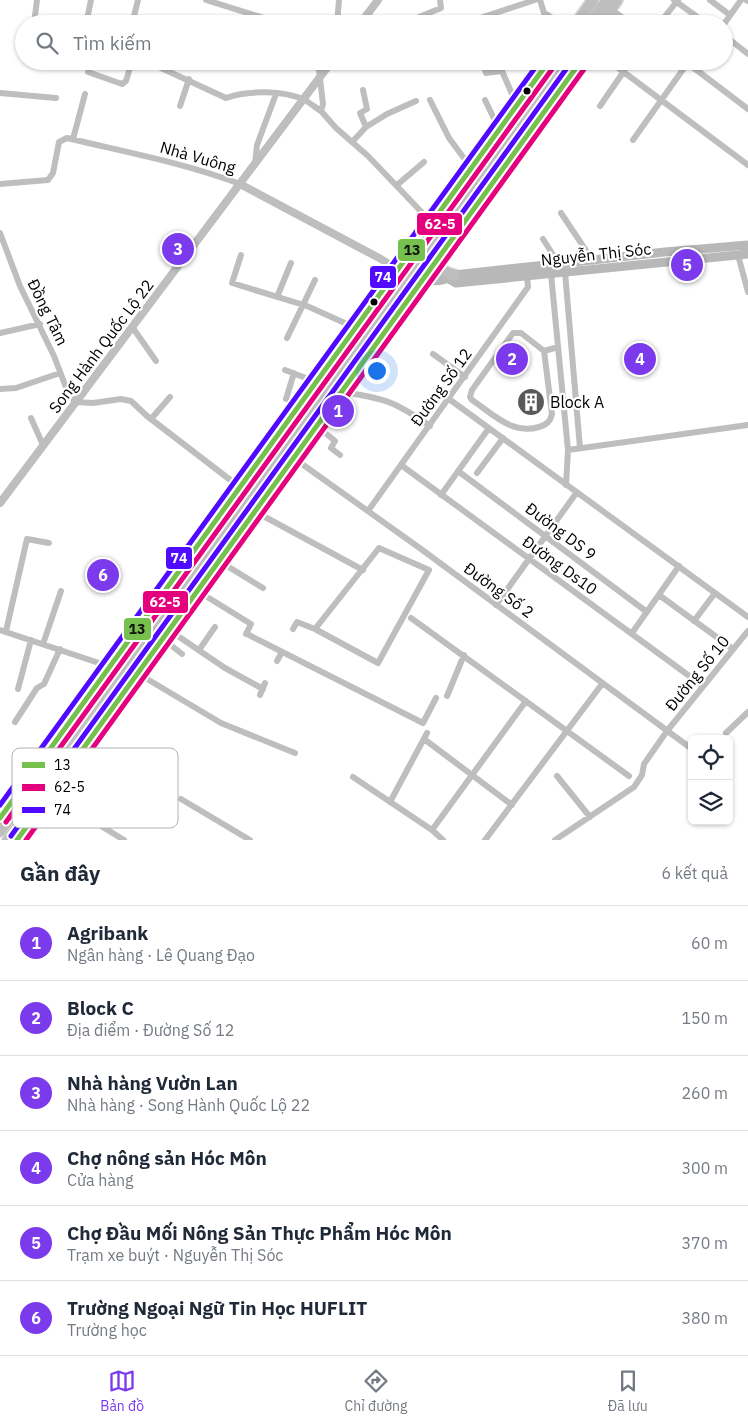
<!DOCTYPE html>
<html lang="vi">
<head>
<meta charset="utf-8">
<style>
  body { margin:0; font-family:"IBM Plex Sans",sans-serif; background:#f2f2f3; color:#1f2937 }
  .controls { position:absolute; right:15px; bottom:15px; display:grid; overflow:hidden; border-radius:8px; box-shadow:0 1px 4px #0004 }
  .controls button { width:45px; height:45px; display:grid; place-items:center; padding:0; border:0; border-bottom:1px solid #e0e1e3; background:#fff; color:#1f2937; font:25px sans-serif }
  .you { position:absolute; left:376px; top:370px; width:18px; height:18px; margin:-12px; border:4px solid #fff; border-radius:50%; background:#1a73e8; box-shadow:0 0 0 8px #1a73e833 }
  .badge { display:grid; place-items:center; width:32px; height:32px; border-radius:50%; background:#7c3aed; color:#fff; font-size:16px; font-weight:700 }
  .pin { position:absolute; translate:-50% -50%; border:2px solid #fff; box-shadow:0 1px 5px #0006 }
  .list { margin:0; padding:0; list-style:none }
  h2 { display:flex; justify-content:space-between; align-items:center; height:65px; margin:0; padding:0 20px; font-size:21px }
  h2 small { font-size:16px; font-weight:400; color:#747a83 }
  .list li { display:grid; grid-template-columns:32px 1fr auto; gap:15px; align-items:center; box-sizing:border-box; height:75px; padding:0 20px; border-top:1px solid #e0e1e3 }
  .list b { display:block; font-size:19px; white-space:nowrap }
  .list p { margin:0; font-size:16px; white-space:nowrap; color:#747a83 }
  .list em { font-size:16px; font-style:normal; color:#747a83 }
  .icon { flex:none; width:28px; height:28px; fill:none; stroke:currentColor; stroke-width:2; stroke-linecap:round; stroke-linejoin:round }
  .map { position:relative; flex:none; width:748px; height:840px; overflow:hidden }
  .search { position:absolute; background:#fff; box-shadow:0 1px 4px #0004; left:15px; right:15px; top:15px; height:55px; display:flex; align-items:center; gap:12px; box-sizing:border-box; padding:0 18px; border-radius:28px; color:#747a83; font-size:19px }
  .sheet { height:515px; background:#fff }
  nav { display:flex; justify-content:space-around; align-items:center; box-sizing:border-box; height:70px; border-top:1px solid #e0e1e3; background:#fff; font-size:14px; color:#747a83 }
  nav a { display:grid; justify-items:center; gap:2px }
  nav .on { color:#7c3aed }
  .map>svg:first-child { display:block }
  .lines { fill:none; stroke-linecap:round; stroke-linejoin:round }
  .trunk-casing { stroke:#dbdbdb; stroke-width:14 }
  .minor { stroke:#bebebe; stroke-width:6 }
  .tertiary { stroke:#bebebe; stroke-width:8 }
  .secondary { stroke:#b8b8b8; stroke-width:9 }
  .trunk { stroke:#bebebe; stroke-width:11 }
  .bus-1-casing { stroke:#fff; stroke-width:9 }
  .bus-2-casing { stroke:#fff; stroke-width:9 }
  .bus-3-casing { stroke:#fff; stroke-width:9 }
  .bus-1 { stroke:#76c04d; stroke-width:5 }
  .bus-2 { stroke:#e5007d; stroke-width:5 }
  .bus-3 { stroke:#4f0aff; stroke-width:5 }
  .bus-dot { fill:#000; stroke:#fff; stroke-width:2 }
  .labels { text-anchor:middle; stroke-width:4.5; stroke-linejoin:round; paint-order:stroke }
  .street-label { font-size:16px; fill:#000; stroke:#fff }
  .poi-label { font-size:16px; fill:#000; stroke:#fff; text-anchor:start }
  .key { fill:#fff; stroke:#b2b2b2; stroke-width:1 }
  .key-label { font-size:14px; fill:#000 }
  .line-badge { stroke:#fff; stroke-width:2 }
  .badge-label { font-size:14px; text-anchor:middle; font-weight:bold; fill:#fff }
  .pale-badge-label { font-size:14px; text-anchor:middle; font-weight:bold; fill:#111 }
</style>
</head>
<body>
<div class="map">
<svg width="748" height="840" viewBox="0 0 748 840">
  <rect width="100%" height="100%" fill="#fff"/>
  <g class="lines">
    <g class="trunk-casing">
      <path id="trunk" d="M 576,24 L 593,0
        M 590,24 L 607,0
        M 600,24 L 617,0
        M 432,255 C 436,265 443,273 454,275
        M 301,404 L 549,61
        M 159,644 L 218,562
        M 0,831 L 562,61
        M 8,840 L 573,61"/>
    </g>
    <path class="minor" d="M 206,0 L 283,24
      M 540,0 L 544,13 L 563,24
      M 674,0 L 707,24
      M 710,0 L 730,15
      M 746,0 L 748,1
      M 616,13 L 632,24
      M 471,21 L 535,0
      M 34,24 L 37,0
      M 86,24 L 91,0
      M 132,24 L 138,0
      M 337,24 L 339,0
      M 394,24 L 412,20 L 441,8 L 440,0
      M 454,24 L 470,18 L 471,22
      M 535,24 L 541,22 L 548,15
      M 659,24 L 678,0
      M 724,24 L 741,0
      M 724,35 L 748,54
      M 146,61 L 226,98 C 248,90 283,90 305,100 C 310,103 316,108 321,111
      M 318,61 L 323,104 L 321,111 L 336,128 L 368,156 L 432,223
      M 353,61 L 354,66
      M 482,61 L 486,73 L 502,71 L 512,94 L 519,102
      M 609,61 L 748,165
      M 686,62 L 748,109
      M 88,72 L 122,84 L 126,81 L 132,61
      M 0,93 L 56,98
      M 430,100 L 449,138 L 472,169
      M 485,100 L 499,129
      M 180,106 L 189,79
      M 600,106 L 631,61
      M 366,127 L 387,114 L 416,101
      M 73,139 L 85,94
      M 633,140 L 689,61
      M 353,141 L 366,127 L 360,113 L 367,109 L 363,90
      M 255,164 L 257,145 L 276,94
      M 0,184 L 48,180 L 53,173 L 59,142 L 67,138 C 125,152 185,163 240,184
      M 397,185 L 424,162
      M 561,213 L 593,261
      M 0,233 L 20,286 L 54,356 L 67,390 L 75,402 L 93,403 L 121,399 L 131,401 L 147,416 L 246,492
      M 543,239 L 555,258 L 556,266
      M 241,255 L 232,283 L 307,306 L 358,329
      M 738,255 L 748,292
      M 565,272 L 580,448
      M 551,274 L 568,450 L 566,485
      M 277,297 L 291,263
      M 133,328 L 156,361
      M 0,333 L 40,324
      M 513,333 L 521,333 L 544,351 L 552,414 C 550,422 546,425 539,427 C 512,435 493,414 472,400 L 470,397 L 472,390 Z
      M 287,338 L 315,280
      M 544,351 L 558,347
      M 433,354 L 465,377
      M 285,370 L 319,383
      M 0,389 L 16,388 L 60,373
      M 341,392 C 384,398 394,401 430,426
      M 286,399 L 294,373
      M 449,399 L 748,617
      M 31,418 L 43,445
      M 151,419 L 170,397
      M 317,426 L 335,441 L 331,448 L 340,455
      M 568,450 L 748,425
      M 288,454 L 421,549 L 692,749
      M 401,465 L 703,686
      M 458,471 L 647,612
      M 477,473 L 503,438
      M 441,495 L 489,428
      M 254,511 L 363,570
      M 368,511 L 528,287 L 527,276
      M 219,561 L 263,588
      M 196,590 L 251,624 L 246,634 L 249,635 L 423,723 L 436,698
      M 659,595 L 733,649
      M 496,605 L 577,492
      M 411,618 L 629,776
      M 694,621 L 715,593
      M 293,629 L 297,622 L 315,629 L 378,663 L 429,570 L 379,548 L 315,629
      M 0,630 L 117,669
      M 169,630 L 225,668 L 263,689
      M 6,631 L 27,539 L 49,543
      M 632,633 L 679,566
      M 163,639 L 182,654
      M 43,644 L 61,591
      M 199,650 L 215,627
      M 277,661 L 282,652
      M 137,673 L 221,723 L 295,753
      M 18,689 L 31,640
      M 260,695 L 265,683
      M 447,696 L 464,655
      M 15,722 L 37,688 L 44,684 L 60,649
      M 726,733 L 748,712
      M 424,739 L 512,805
      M 83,746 L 127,776
      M 557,776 L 590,817
      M 353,777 L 432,830 L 443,840
      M 44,791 L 124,840
      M 181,799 L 250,840
      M 390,802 L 427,733
      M 432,830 L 526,701
      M 485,840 L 602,684
      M 555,840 L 634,787 L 642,775 L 644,764 L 667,731 L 748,631"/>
    <path class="tertiary" d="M 360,24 L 378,0
      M 240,184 L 381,259 L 398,270
      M 0,503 L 332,61"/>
    <path class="secondary" d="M 411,277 C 425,282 442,283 454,275 L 665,252 L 748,245
      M 449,279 L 456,283 L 748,254"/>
    <use href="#trunk" class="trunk"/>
    <g class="bus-1-casing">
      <path id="bus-1" d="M 0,818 L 549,61
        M 17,840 L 581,61"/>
    </g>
    <g class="bus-2-casing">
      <path id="bus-2" d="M 6,822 L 555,65
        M 26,840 L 587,65"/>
    </g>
    <g class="bus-3-casing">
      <path id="bus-3" d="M 0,805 L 540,61
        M 11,836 L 572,61"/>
    </g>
    <use href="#bus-1" class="bus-1"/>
    <use href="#bus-2" class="bus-2"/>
    <use href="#bus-3" class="bus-3"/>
  </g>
  <defs>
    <g id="building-disc" transform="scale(1.4375)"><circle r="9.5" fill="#595959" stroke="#fff"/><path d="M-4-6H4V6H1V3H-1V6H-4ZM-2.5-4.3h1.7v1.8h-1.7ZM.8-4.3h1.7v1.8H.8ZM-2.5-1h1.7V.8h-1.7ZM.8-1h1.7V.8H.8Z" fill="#fff"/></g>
  </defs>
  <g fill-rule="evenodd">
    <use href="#building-disc" x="531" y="402"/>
  </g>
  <g class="bus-dot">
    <circle cx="527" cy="91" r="4.5"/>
    <circle cx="374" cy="302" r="4.5"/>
  </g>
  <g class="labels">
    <g class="street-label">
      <text transform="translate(198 157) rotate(16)" y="6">Nhà Vuông</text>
      <text transform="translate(596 254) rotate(-6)" y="6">Nguyễn Thị Sóc</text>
      <text transform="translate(48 312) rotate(64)" y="6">Đồng Tâm</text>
      <text transform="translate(101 346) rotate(-53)" y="6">Song Hành Quốc Lộ 22</text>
      <text transform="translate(441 387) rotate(-54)" y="6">Đường Số 12</text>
      <text transform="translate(561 531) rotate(37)" y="6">Đường DS 9</text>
      <text transform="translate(560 565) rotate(36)" y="6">Đường Ds10</text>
      <text transform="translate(499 590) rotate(36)" y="6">Đường Số 2</text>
      <text transform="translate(697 673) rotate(-51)" y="6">Đường Số 10</text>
    </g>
    <g class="poi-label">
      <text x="550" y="408">Block A</text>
    </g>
  </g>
  <rect x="12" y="748" width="166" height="80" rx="8" class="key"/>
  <rect x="22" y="762" width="23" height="6" fill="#76c04d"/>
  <rect x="22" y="784" width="23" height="7" fill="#e5007d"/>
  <rect x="22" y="807" width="23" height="6" fill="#4f0aff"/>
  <g class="key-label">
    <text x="54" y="770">13</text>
    <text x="54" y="792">62-5</text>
    <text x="54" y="815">74</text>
  </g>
  <g class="line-badge">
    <rect x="416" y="212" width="47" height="24" rx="5" fill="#e5007d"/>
    <rect x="397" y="238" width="29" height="24" rx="5" fill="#76c04d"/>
    <rect x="369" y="265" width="28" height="24" rx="5" fill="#4f0aff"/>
    <rect x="165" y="546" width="28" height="24" rx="5" fill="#4f0aff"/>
    <rect x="142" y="590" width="47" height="24" rx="5" fill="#e5007d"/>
    <rect x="123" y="617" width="29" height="24" rx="5" fill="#76c04d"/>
  </g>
  <g class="badge-label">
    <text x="440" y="229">62-5</text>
    <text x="383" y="282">74</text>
    <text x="179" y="563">74</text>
    <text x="165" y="607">62-5</text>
  </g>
  <g class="pale-badge-label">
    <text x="412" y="255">13</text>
    <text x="137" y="634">13</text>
  </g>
</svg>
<div class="controls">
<button><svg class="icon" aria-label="locate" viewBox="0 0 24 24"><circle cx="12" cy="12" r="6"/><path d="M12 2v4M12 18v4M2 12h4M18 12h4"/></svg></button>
<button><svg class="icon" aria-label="layers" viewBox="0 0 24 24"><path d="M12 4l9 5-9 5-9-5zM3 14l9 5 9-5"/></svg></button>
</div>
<div class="you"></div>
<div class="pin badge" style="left:338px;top:411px">1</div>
<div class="pin badge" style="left:512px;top:359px">2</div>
<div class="pin badge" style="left:178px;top:249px">3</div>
<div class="pin badge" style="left:640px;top:359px">4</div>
<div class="pin badge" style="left:687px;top:265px">5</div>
<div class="pin badge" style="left:103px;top:575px">6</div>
<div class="search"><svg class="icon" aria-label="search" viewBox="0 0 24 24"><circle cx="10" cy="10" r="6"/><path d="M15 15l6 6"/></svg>Tìm kiếm</div>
</div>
<section class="sheet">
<h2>Gần đây<small>6 kết quả</small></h2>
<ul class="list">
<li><span class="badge">1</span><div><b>Agribank</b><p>Ngân hàng · Lê Quang Đạo</p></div><em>60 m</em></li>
<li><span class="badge">2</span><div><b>Block C</b><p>Địa điểm · Đường Số 12</p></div><em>150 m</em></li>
<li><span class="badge">3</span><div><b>Nhà hàng Vườn Lan</b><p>Nhà hàng · Song Hành Quốc Lộ 22</p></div><em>260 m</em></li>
<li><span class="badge">4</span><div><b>Chợ nông sản Hóc Môn</b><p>Cửa hàng</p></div><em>300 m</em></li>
<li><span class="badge">5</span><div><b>Chợ Đầu Mối Nông Sản Thực Phẩm Hóc Môn</b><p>Trạm xe buýt · Nguyễn Thị Sóc</p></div><em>370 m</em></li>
<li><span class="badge">6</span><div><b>Trường Ngoại Ngữ Tin Học HUFLIT</b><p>Trường học</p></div><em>380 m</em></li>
</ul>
</section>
<nav>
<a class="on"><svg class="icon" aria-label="map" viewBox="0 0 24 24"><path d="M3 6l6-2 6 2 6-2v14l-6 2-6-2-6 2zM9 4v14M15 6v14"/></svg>Bản đồ</a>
<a><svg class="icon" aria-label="directions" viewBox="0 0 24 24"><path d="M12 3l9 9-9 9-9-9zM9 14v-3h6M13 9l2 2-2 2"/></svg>Chỉ đường</a>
<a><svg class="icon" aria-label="saved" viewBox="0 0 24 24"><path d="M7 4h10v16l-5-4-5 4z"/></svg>Đã lưu</a>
</nav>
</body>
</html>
